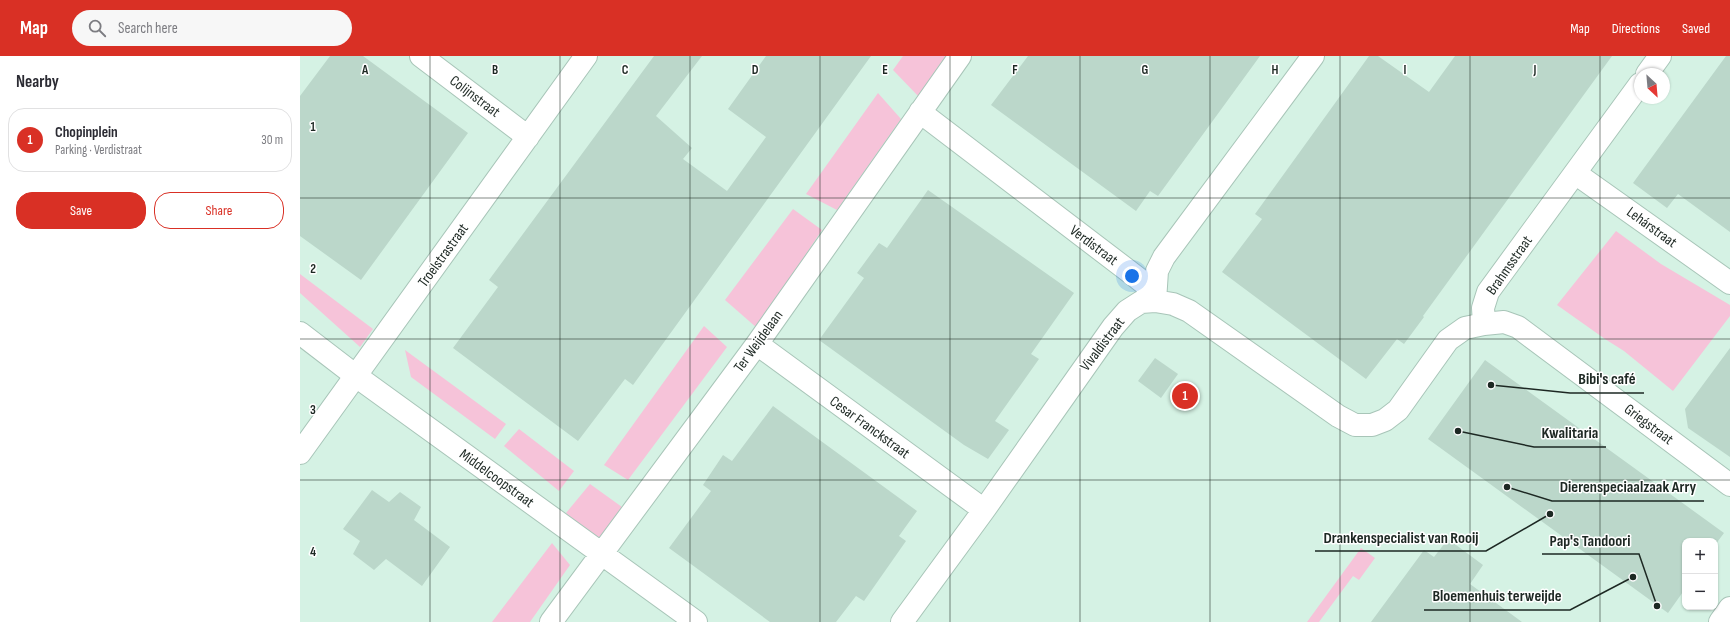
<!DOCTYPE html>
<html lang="en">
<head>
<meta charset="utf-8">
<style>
  body { margin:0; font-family:"Sofia Sans Condensed",sans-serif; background:#f7f7f7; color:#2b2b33 }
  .controls { position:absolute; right:12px; bottom:12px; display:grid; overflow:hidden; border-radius:8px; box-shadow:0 1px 3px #0004 }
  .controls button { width:36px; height:36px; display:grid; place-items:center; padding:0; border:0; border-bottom:1px solid #e1e1e2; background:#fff; color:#2b2b33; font:20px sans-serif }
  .compass { position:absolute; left:1334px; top:12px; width:36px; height:36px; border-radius:50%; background:#fff; box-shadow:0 1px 3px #0004; rotate:154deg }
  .you { position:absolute; left:832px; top:220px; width:14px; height:14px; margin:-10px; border:3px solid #fff; border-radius:50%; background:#1a73e8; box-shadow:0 0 0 6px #1a73e833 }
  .badge { display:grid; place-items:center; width:26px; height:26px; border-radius:50%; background:#d93025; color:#fff; font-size:13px; font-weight:700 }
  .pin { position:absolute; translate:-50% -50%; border:2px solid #fff; box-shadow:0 1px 4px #0006 }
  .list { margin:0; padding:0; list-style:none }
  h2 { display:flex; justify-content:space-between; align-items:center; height:52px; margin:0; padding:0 16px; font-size:17px }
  h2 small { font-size:13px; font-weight:400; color:#7c7c81 }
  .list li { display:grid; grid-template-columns:26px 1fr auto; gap:12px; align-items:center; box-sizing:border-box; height:64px; margin:0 8px 8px; padding:0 8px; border:1px solid #e1e1e2; border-radius:16px }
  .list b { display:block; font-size:15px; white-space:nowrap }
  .list p { margin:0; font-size:13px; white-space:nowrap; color:#7c7c81 }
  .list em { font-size:13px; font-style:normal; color:#7c7c81 }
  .actions { display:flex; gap:8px; padding:12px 16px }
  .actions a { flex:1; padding:9px 0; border:1px solid #d93025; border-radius:16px; text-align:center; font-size:14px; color:#d93025 }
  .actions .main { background:#d93025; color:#fff }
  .icon { flex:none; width:22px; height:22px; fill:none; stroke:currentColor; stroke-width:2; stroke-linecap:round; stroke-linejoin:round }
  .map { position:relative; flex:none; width:1430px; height:566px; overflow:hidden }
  header { display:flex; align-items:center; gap:24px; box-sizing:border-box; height:56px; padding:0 20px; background:#d93025; color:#fff }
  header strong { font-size:19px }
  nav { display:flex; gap:22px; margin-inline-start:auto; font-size:14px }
  .search { width:280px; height:36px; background:#f7f7f7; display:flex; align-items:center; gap:10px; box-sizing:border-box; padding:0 14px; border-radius:22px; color:#7c7c81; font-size:15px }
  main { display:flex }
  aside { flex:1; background:#fff }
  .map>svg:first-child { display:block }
  .green { fill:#f6c3d9 }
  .building { fill:#bbd7ca }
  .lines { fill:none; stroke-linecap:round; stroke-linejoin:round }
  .minor-casing { stroke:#a8c5b8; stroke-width:24 }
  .minor { stroke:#fff; stroke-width:22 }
  .grid { fill:none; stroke:#1d2823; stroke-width:1; stroke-opacity:0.55 }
  .labels { text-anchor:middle; stroke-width:3; stroke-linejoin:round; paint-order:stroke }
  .street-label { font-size:15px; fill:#1d2823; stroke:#fff }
  .grid-label { font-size:13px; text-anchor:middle; font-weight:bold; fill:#1d2823; stroke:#fff; stroke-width:3; stroke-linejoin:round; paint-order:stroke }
  .leader { fill:none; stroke:#1d2823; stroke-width:1.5 }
  .callout-dot { fill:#1d2823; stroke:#fff; stroke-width:1.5 }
  .callout-label { font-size:16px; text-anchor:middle; font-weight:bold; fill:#1d2823; stroke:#fff; stroke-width:3; stroke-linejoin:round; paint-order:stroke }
</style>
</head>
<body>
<header>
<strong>Map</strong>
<div class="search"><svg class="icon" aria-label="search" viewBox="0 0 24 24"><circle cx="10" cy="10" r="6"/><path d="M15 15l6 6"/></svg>Search here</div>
<nav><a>Map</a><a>Directions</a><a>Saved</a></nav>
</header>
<main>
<aside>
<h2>Nearby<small></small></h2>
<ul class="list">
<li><span class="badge">1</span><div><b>Chopinplein</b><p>Parking · Verdistraat</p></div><em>30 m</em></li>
</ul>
<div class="actions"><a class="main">Save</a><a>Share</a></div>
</aside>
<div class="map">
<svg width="1430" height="566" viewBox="0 0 1430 566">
  <rect width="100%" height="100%" fill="#d5f2e4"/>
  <path class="green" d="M 603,0 L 648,0 L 619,41 L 593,14 Z
    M 578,37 L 601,63 L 537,154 L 506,138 Z
    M 493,153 L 522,174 L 457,272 L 425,244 Z
    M 1316,175 L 1361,208 L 1430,249 L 1430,260 L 1373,335 L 1324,295 L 1305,283 L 1257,249 Z
    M 0,218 L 73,273 L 60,291 L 0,237 Z
    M 404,270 L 427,291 L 328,424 L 304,409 Z
    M 105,294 L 206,368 L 195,383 L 111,321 Z
    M 219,373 L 274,415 L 259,435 L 204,390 Z
    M 290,428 L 322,451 L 299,486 L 266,457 Z
    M 252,487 L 270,509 L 230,566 L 192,566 Z
    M 1061,492 L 1075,502 L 1059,524 L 1053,520 L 1019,566 L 1007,566 Z"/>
  <path class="building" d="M 30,0 L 63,0 L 168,77 L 61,224 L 0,180 L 0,40 Z
    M 354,0 L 402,0 L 356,60 L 392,92 L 383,103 L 427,135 L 466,81 L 428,53 L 466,0 L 571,0 L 333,329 L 325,323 L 278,385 L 153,292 L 198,231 L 189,224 Z
    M 728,0 L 960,0 L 858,140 L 850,135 L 836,155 L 691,49 Z
    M 1069,0 L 1078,0 L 1129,36 L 1155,0 L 1312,0 L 1123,260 L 1124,261 L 1104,288 L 1097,283 L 1066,323 L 922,216 L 962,163 L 955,158 Z
    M 1426,0 L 1430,0 L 1430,176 L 1378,138 L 1367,152 L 1333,127 Z
    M 628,134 L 774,237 L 731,298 L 739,303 L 695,365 L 709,374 L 688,403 L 664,389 L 519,284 L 564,222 L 557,217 L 579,187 L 587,192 Z
    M 1430,292 L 1430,401 L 1388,372 L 1385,353 Z
    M 855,302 L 878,318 L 861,342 L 838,325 Z
    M 1185,304 L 1424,477 L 1415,489 L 1415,485 L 1385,485 L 1385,533 L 1368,557 L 1128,383 Z
    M 473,350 L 617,455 L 599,480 L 606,485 L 564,545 L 556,540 L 536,566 L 470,566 L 369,492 L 411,435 L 403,429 L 423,399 L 432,405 Z
    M 72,434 L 89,446 L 100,436 L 121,451 L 114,464 L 150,491 L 122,530 L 86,503 L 74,514 L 53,498 L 60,485 L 43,473 Z
    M 1148,483 L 1183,509 L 1170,528 L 1222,566 L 1071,566 L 1124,494 L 1134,501 Z"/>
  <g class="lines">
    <g class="minor-casing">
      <path id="minor" d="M 121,0 L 228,81
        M 1347,18 L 1360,0
        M 620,56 L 835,220 L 849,231 L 855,245 L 873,248 L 889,255 L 1038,360 L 1055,369 L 1072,369 L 1085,364 L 1098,354 L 1148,284 L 1165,272 L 1184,268 L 1204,266 L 1218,271 L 1430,429
        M 1275,117 L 1430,227
        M 1184,268 L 1183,252 L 1188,236 L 1340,28
        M 0,277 L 56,320 L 396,566
        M 457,288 L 684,454
        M 0,397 L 286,0
        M 251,566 L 457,288 L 660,0
        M 602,566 L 684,454 L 813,271 L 827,255 L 841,246 L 855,245 L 857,215 L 864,201 L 1013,0
        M 1420,566 L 1430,552"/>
    </g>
    <use href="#minor" class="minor"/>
  </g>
  <path class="grid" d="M 130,0 L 130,566M 260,0 L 260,566M 390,0 L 390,566M 520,0 L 520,566M 650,0 L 650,566M 780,0 L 780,566M 910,0 L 910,566M 1040,0 L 1040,566M 1170,0 L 1170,566M 1300,0 L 1300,566M 0,142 L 1430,142M 0,283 L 1430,283M 0,424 L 1430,424"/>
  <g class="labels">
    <g class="street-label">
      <text transform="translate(175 40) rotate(37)" y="5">Colijnstraat</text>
      <text transform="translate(1352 171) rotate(36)" y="5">Lehárstraat</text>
      <text transform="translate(794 189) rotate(37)" y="5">Verdistraat</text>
      <text transform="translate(143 199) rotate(-54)" y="5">Troelstrastraat</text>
      <text transform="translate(1209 209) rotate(-55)" y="5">Brahmsstraat</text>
      <text transform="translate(458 285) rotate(-54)" y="5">Ter Weijdelaan</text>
      <text transform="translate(802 288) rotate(-53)" y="5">Vivaldistraat</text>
      <text transform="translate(1349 368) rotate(37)" y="5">Griegstraat</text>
      <text transform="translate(570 371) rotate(36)" y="5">Cesar Franckstraat</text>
      <text transform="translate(197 422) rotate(36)" y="5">Middelcoopstraat</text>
    </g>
  </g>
  <g class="grid-label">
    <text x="65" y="18">A</text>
    <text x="195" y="18">B</text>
    <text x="325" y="18">C</text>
    <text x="455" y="18">D</text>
    <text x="585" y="18">E</text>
    <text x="715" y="18">F</text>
    <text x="845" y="18">G</text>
    <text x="975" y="18">H</text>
    <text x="1105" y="18">I</text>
    <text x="1235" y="18">J</text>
    <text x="13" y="75">1</text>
    <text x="13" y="217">2</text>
    <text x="13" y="358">3</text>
    <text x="13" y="500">4</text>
  </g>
  <path class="leader" d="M1191 329L1270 337H1344M1158 375L1234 391H1306M1207 431L1252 445H1404M1250 458L1186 495H1015M1357 550L1339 498H1242M1333 521L1270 554H1124"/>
  <g class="callout-dot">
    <circle cx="1191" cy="329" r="4"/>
    <circle cx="1158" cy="375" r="4"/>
    <circle cx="1207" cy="431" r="4"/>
    <circle cx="1250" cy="458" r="4"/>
    <circle cx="1357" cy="550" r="4"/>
    <circle cx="1333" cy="521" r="4"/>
  </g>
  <g class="callout-label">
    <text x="1307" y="328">Bibi's café</text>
    <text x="1270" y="382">Kwalitaria</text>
    <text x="1328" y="436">Dierenspeciaalzaak Arry</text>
    <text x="1101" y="487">Drankenspecialist van Rooij</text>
    <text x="1290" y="490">Pap's Tandoori</text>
    <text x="1197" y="545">Bloemenhuis terweijde</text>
  </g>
</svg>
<div class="controls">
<button>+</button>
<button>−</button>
</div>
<svg class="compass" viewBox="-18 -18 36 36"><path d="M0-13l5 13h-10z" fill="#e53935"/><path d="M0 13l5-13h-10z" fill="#7c7c81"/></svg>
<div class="you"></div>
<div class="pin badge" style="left:885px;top:340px">1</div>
</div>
</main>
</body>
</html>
